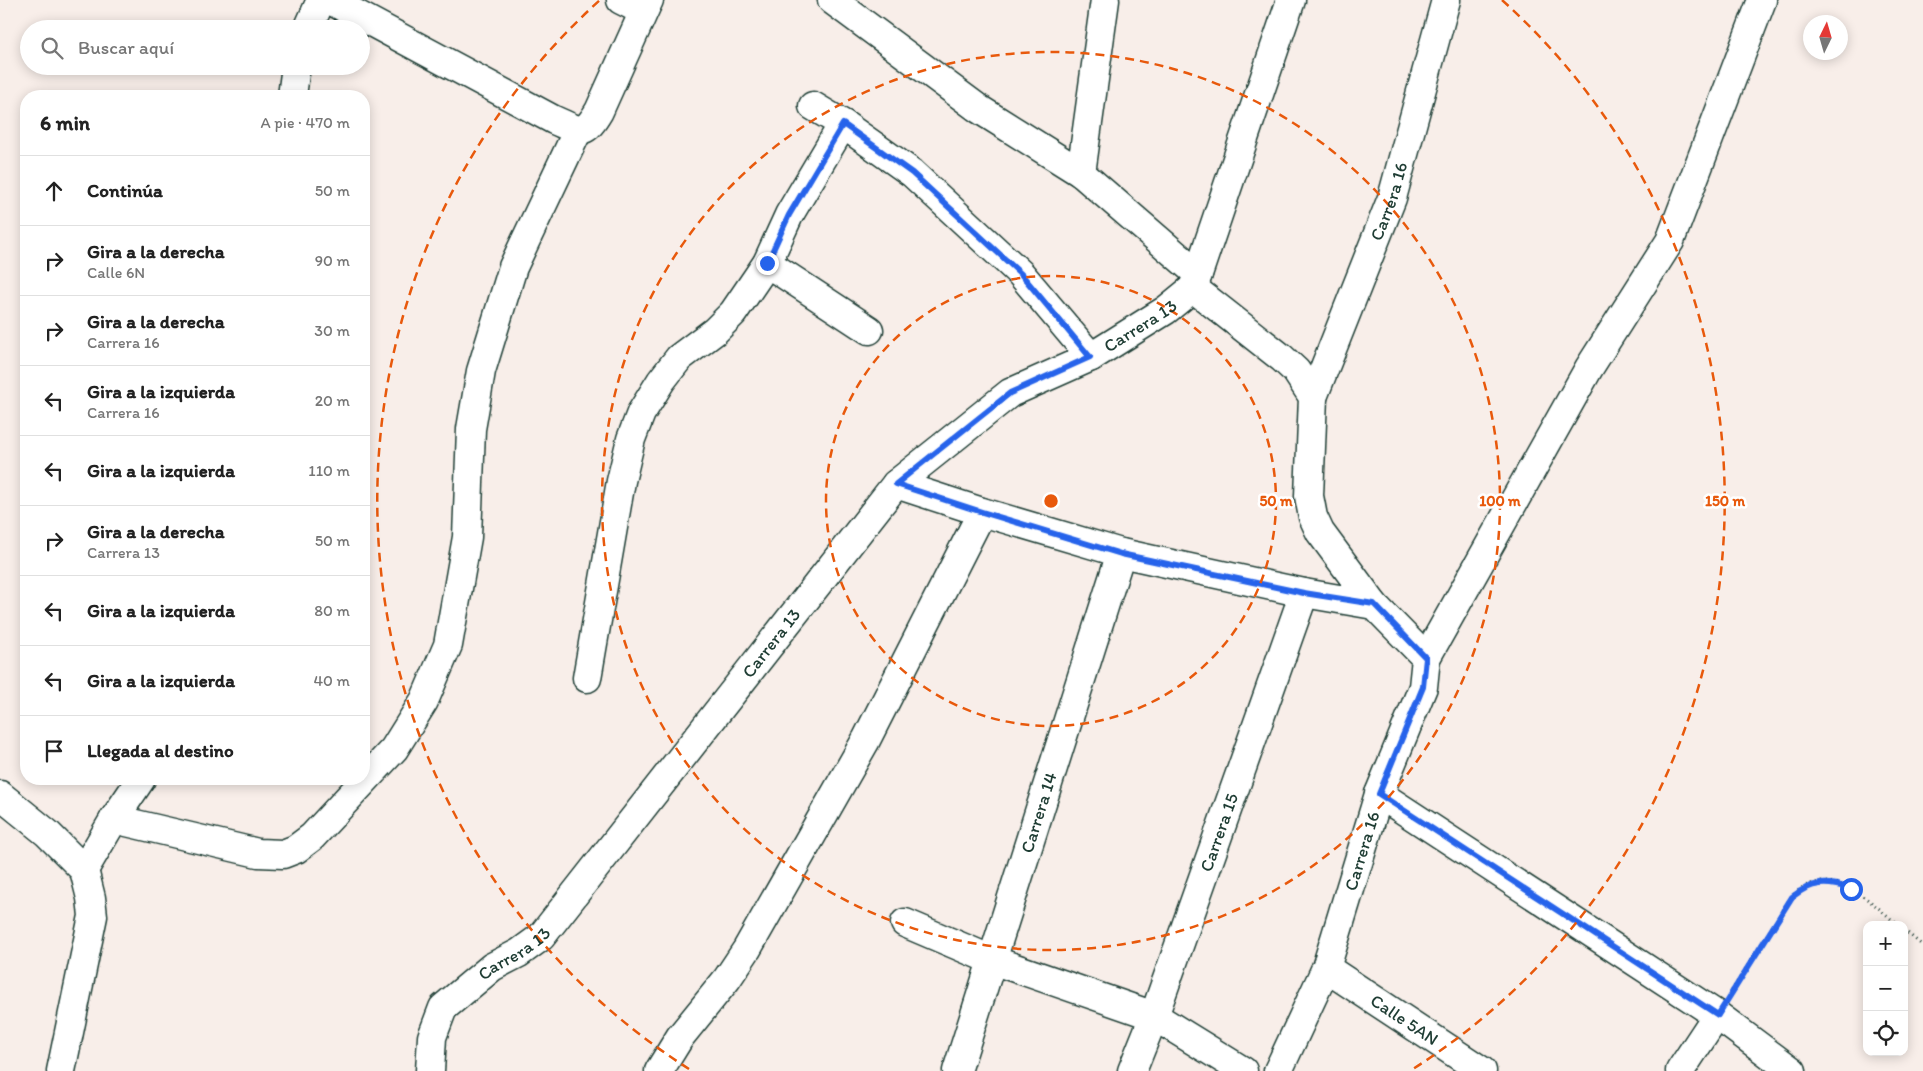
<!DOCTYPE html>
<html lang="es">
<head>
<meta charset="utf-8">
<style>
  body { margin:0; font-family:Itim,sans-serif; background:#f2f2f2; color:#222 }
  .controls { position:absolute; right:15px; bottom:15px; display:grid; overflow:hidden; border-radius:10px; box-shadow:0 2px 12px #0003 }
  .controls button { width:45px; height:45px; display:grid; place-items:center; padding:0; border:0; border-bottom:1px solid #e0e0e0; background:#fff; color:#222; font:25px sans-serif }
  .compass { position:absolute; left:1803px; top:15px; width:45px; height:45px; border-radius:50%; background:#fff; box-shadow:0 2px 12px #0003; rotate:5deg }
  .stop { position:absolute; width:15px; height:15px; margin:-11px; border:4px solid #2563eb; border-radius:50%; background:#fff }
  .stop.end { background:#2563eb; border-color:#fff; box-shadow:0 1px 5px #0008 }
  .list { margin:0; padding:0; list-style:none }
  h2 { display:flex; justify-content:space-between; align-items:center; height:65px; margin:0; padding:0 20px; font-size:21px }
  h2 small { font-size:16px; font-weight:400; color:#767676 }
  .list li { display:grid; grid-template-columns:32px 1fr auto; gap:15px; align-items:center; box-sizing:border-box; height:70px; padding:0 20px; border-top:1px solid #e0e0e0 }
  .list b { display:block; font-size:19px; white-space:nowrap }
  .list p { margin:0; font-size:16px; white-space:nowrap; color:#767676 }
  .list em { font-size:16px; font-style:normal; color:#767676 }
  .icon { flex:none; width:28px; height:28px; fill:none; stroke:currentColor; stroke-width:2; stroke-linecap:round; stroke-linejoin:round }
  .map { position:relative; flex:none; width:1923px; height:1071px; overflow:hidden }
  .search { position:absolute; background:#fff; box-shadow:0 2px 12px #0003; left:20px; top:20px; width:350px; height:55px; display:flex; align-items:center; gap:12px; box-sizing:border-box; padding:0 18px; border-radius:28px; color:#767676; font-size:19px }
  .panel { position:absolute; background:#fff; box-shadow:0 2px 12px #0003; left:20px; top:90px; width:350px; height:695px; border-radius:20px }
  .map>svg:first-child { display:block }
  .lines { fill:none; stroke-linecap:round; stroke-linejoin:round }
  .minor-casing { stroke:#1f3d34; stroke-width:31 }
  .path { stroke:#1f3d34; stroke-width:3; stroke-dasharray:1 4; stroke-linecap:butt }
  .minor { stroke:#fff; stroke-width:28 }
  .route { stroke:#2563eb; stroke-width:6 }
  .ring { fill:none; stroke:#e8590c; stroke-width:2.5; stroke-dasharray:9 6 }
  .labels { text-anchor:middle; stroke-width:5; stroke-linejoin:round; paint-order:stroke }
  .street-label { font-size:18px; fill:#1f3d34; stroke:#fff }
  .centre { fill:#e8590c; stroke:#fff; stroke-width:2.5 }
  .ring-label { font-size:15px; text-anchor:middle; font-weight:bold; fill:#e8590c; stroke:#fff; stroke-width:5; stroke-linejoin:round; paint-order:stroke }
</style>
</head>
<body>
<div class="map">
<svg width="1923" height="1071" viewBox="0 0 1923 1071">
  <rect width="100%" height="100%" fill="#f8eee9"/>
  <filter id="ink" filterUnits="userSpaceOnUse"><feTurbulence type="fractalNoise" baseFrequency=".02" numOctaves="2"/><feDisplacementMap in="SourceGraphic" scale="10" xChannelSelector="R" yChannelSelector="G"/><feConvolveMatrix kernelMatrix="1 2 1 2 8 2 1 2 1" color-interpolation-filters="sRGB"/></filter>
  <g filter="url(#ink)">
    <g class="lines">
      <g class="minor-casing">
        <g id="minor">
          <path d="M 330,0 L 554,120 C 580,131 583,138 599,111 L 649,0"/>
          <path d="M 621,0 L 643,11"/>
          <path d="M 308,29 L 321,0"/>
          <path d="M 292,96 L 296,66"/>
          <path d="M 813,106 L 843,124 L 912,173 L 1021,274 L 1091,357"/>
          <path d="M 1081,173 L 1105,0"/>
          <path d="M 767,263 L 869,330"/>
          <path d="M 1198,274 L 1291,0"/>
          <path d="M 1193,288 L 1282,358 L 1296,371 L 1313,397 L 1309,496 L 1313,517 L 1320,532 L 1374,605 L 1426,658 L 1423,687 L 1379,794 L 1326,968 L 1278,1071"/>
          <path id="s1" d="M 1313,397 L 1392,198 L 1446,0"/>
          <path d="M 896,484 L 982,512 L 1121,553 L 1304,593 L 1374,605"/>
          <path d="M 1426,658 L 1589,368 L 1670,241 L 1762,0"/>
          <path d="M 587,678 L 621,481 L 631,439 L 641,413 L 661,381 L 679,358 L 715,331 L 733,313 L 767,263 L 789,215 L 843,124"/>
          <path d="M 1379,794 L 1717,1015 L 1792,1071"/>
          <path d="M 0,795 L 47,833 L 84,870 L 91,898 L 93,916 L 61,1071"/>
          <path d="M 114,819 L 258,853 L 283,854 L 296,849 L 312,837 L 394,749 L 424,701 L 448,645 L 467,537 L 471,429 L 481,371 L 513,267 L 578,130"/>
          <path d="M 84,870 L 114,819 L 141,779"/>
          <path d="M 905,923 L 992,960 L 1154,1016 L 1243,1071"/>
          <path id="s2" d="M 1326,968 L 1482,1071"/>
          <path id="s3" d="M 430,1071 L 432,1037 L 443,1008 L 492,967 L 519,953 L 541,937 L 896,484 L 1010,393 L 1091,357 L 1166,310 L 1193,288 L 1198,274 L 1081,173 L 979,109 L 832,0"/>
          <path d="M 659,1071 L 680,1037 L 727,979 L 747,949 L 866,740 L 982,512"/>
          <path id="s4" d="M 957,1071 L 1121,553"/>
          <path id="s5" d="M 1132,1071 L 1154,1016 L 1304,593"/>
          <path d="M 1680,1071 L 1717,1015"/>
        </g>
      </g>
      <path class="path" d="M 1904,930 L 1923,946
        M 1732,991 L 1792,897 C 1795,894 1799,890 1803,887 C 1839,869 1874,904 1898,925"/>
      <use href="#minor" class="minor"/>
    </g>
  </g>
  <g class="lines" filter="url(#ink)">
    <path class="route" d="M 767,263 L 789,215 L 843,124 L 912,173 L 1021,274 L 1090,357 L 1010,393 L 896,484 L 982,512 L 1121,554 L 1304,593 L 1374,604 L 1426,658 L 1423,687 L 1379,794 L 1718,1015 L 1792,897 C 1812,881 1827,881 1851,889"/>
  </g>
  <g class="ring">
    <circle cx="1051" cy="501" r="225"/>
    <circle cx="1051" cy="501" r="449"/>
    <path d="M689 1069A674 674 0 0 1 600 0M1502 0A674 674 0 0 1 1413 1069"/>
  </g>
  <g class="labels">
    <g class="street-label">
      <text dy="6" stroke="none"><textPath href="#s1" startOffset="210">Carrera 16</textPath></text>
      <text dy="6" stroke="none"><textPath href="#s3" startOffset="1055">Carrera 13</textPath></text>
      <text dy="6" stroke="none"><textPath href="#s3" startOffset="560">Carrera 13</textPath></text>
      <text dy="6" stroke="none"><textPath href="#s4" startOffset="271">Carrera 14</textPath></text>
      <text dy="6" stroke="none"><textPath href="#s5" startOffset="254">Carrera 15</textPath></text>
      <text transform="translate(1362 851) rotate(-73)" y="6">Carrera 16</text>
      <text dy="6" stroke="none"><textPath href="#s3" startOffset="155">Carrera 13</textPath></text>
      <text dy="6" stroke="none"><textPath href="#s2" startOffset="94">Calle 5AN</textPath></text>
    </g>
  </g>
  <circle cx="1051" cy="501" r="8" class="centre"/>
  <g class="ring-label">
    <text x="1276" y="506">50 m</text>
    <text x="1500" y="506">100 m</text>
    <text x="1725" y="506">150 m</text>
  </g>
</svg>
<div class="controls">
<button>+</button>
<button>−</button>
<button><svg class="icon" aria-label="locate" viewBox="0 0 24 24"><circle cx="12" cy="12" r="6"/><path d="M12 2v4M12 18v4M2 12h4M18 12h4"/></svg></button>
</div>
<svg class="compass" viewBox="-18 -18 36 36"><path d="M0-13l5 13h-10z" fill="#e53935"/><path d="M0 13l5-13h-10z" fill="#767676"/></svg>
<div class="stop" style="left:1851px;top:889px"></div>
<div class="stop end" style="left:767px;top:263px"></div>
<div class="search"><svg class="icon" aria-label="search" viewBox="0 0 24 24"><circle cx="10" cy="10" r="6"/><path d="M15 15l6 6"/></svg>Buscar aquí</div>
<section class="panel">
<h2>6 min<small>A pie · 470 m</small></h2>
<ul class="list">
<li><svg class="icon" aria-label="ahead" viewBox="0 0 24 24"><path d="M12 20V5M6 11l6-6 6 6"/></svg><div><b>Continúa</b></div><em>50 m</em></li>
<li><svg class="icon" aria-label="right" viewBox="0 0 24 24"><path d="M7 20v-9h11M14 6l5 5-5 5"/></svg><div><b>Gira a la derecha</b><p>Calle 6N</p></div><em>90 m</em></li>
<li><svg class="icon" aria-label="right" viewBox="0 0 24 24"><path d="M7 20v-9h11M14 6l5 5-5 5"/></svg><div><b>Gira a la derecha</b><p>Carrera 16</p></div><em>30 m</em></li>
<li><svg class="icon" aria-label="left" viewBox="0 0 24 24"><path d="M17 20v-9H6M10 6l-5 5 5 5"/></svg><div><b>Gira a la izquierda</b><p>Carrera 16</p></div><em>20 m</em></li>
<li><svg class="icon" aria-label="left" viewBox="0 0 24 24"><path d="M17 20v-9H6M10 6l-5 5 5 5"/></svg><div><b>Gira a la izquierda</b></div><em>110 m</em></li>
<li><svg class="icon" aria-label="right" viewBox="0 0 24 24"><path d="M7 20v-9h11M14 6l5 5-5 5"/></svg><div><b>Gira a la derecha</b><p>Carrera 13</p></div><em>50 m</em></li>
<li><svg class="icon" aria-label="left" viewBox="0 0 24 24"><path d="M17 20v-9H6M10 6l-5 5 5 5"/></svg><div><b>Gira a la izquierda</b></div><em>80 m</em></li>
<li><svg class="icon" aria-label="left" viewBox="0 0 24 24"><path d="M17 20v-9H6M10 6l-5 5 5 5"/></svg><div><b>Gira a la izquierda</b></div><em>40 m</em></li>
<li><svg class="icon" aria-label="arrive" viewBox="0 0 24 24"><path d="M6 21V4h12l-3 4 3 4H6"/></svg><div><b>Llegada al destino</b></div></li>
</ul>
</section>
</div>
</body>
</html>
